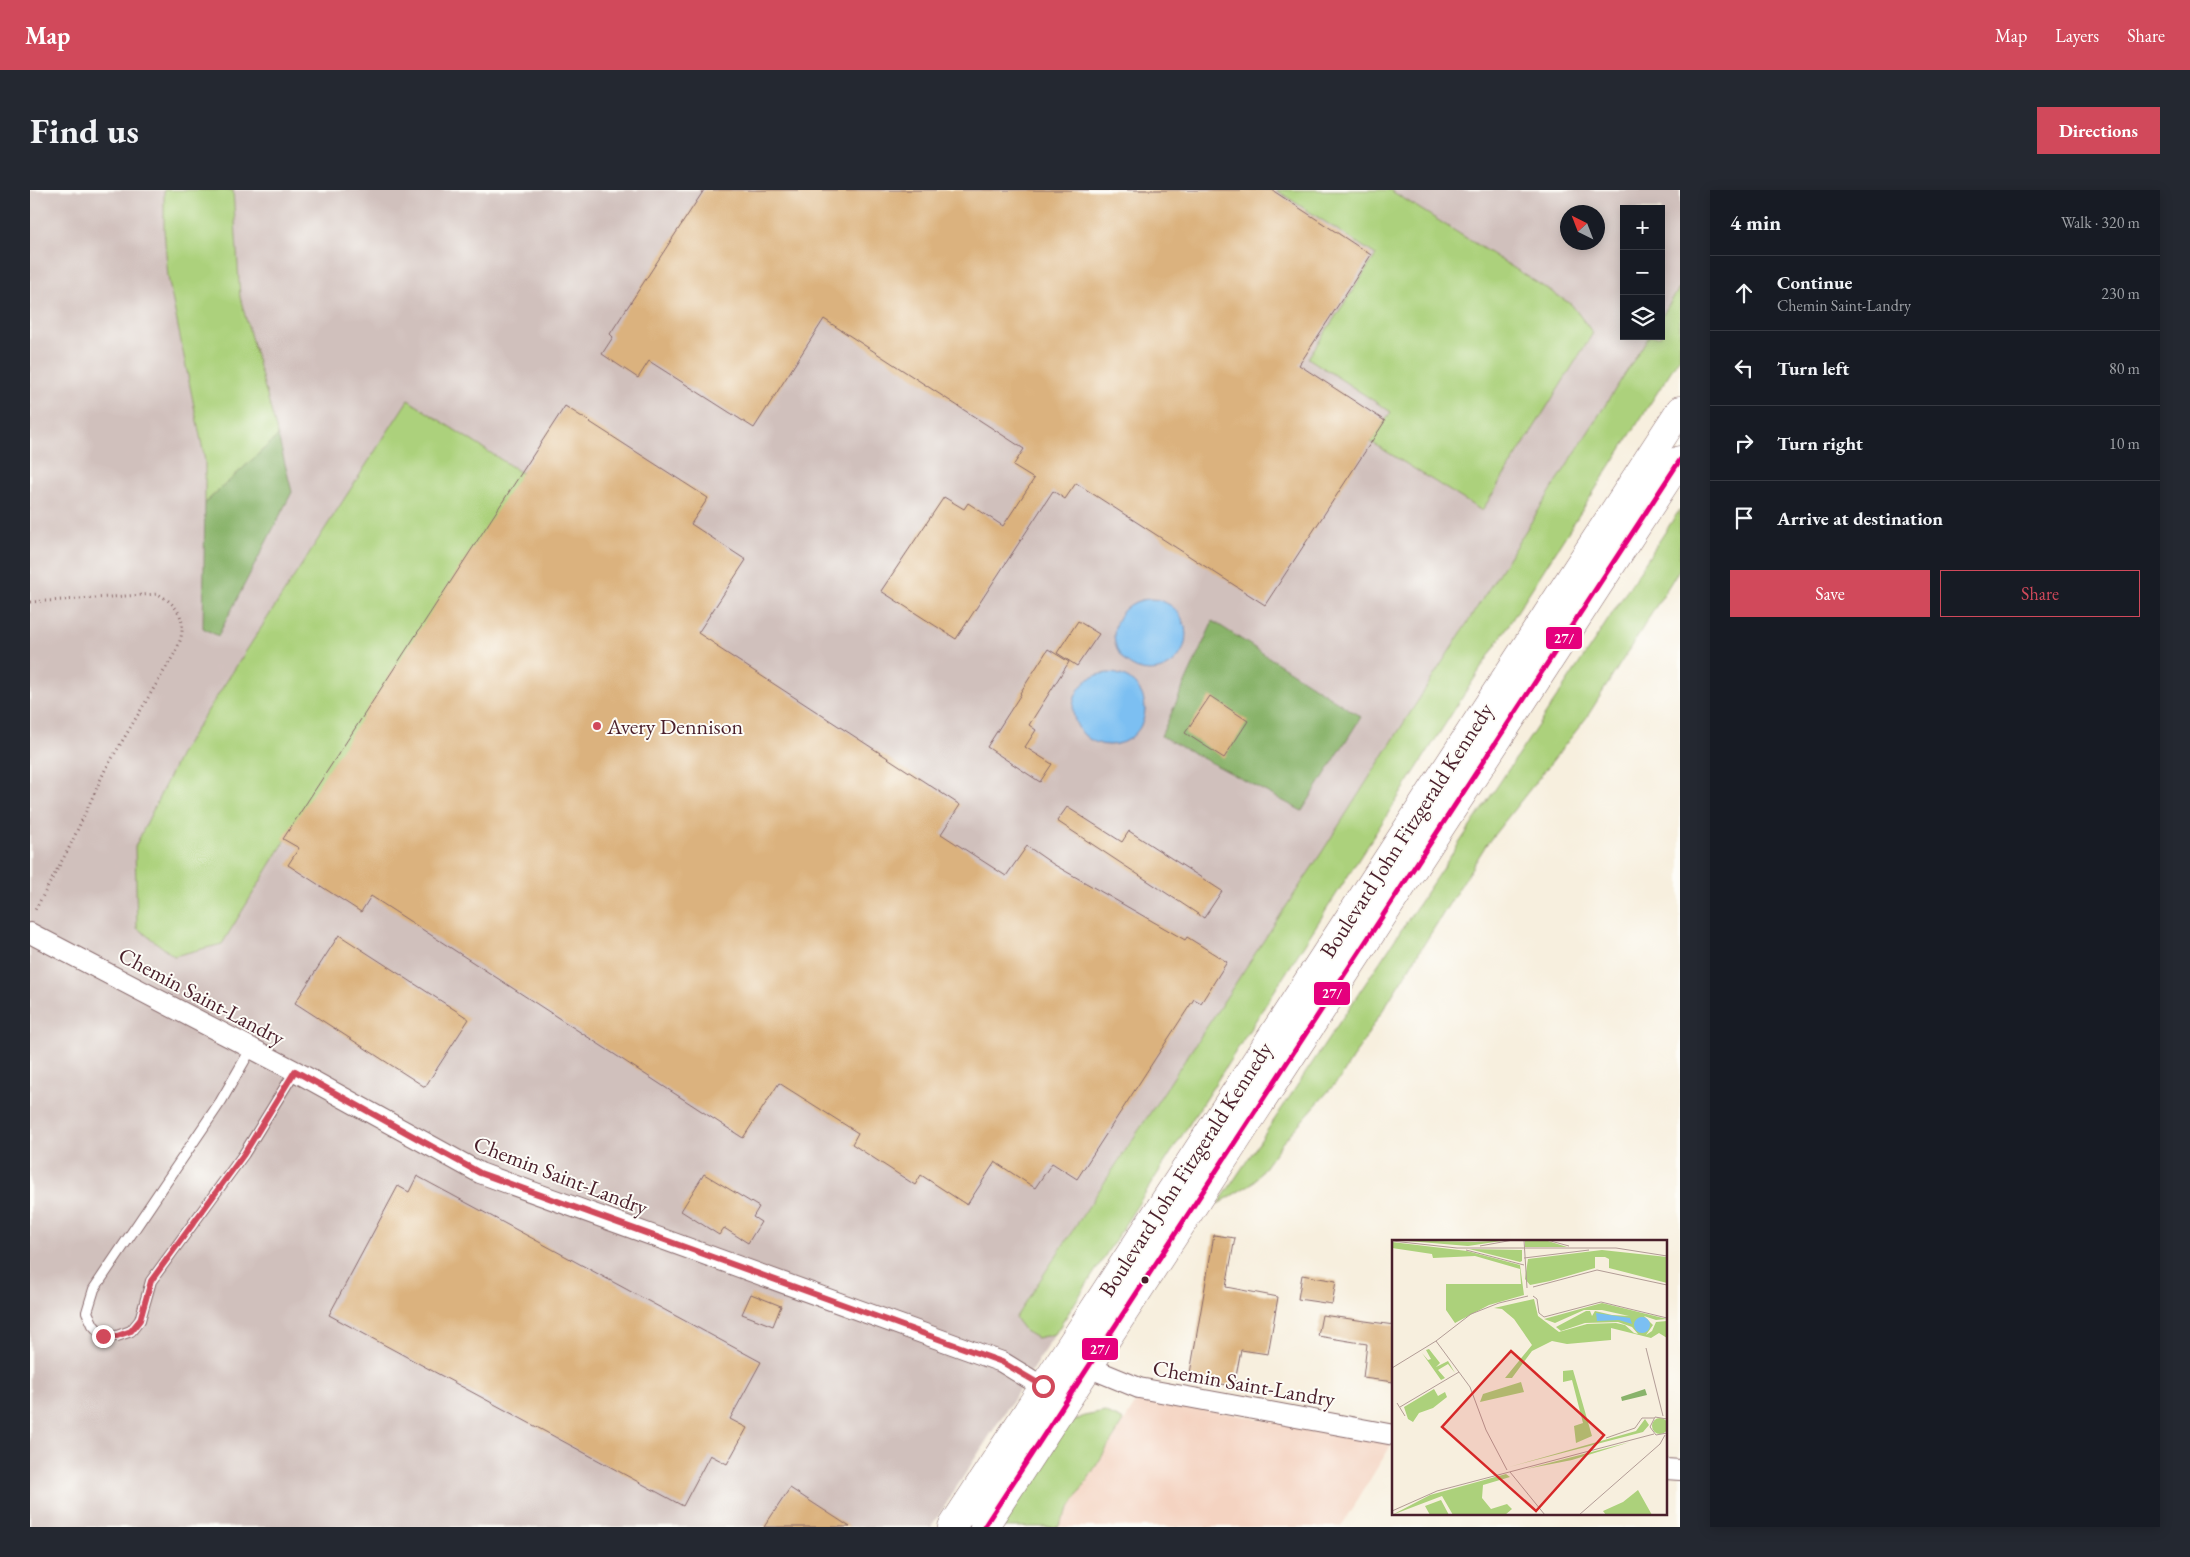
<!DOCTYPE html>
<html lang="en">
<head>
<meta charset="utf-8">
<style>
  body { margin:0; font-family:"EB Garamond",serif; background:#242831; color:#f1f3f6 }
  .controls { position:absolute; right:15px; top:15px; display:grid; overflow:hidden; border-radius:0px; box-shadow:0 2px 12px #0003 }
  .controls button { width:45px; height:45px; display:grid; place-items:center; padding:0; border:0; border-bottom:1px solid #363941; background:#171b24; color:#f1f3f6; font:25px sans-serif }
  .compass { position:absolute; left:1530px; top:15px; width:45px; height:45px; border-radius:50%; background:#171b24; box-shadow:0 2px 12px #0003; rotate:318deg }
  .stop { position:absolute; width:15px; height:15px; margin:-11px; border:4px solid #d1495b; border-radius:50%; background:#fff }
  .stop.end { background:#d1495b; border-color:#fff; box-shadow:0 1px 5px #0008 }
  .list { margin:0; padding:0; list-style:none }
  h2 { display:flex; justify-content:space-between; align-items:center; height:65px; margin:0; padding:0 20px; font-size:21px }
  h2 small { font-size:16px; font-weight:400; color:#9ea1a6 }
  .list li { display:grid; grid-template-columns:32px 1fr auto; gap:15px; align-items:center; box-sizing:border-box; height:75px; padding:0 20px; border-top:1px solid #363941 }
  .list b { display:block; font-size:19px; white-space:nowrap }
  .list p { margin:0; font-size:16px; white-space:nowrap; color:#9ea1a6 }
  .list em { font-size:16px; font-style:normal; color:#9ea1a6 }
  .actions { display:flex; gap:10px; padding:15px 20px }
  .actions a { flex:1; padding:11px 0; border:1px solid #d1495b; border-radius:0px; text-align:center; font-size:18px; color:#d1495b }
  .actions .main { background:#d1495b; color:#fff }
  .icon { flex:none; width:28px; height:28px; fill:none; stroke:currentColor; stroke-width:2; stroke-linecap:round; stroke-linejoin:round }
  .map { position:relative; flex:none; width:1650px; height:1337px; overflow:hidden; border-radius:0px }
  header { display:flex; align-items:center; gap:30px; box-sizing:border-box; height:70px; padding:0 25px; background:#d1495b; color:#fff }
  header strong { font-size:24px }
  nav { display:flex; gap:28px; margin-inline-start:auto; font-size:18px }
  .intro { display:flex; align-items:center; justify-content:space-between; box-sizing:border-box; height:120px; padding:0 30px }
  h1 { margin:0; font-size:35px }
  .button { padding:12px 22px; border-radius:0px; background:#d1495b; color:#fff; font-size:18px; font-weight:700 }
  main { display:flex; gap:30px; padding:0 30px }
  aside { flex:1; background:#171b24; border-radius:0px; box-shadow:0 2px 12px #0003 }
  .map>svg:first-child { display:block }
  .built { fill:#f4d3c1 }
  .industrial { fill:#d0c0bc; fill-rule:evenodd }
  .green { fill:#acd17b; stroke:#7b7853 }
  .forest { fill:#89b36b; stroke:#6a694b }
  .water { fill:#7bbff2; stroke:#626f8e }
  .building { fill:#dbb27e }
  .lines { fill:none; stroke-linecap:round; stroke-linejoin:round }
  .lane-casing { stroke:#87686a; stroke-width:12 }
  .street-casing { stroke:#87686a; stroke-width:22 }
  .primary-casing { stroke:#87686a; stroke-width:29 }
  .path { stroke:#87686a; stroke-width:3; stroke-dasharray:1 4; stroke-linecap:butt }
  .lane { stroke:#fff; stroke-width:10 }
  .street { stroke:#fff; stroke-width:20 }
  .primary { stroke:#fff; stroke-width:28 }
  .bus-1-casing { stroke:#fdfcf7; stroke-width:9 }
  .bus-1 { stroke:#e5007d; stroke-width:5 }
  .route { stroke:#d1495b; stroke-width:6 }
  .poi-dot { fill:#d1495b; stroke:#fdfcf7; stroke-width:2 }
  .bus-dot { fill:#4a1f2b; stroke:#fdfcf7; stroke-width:2 }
  .labels { text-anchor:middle; stroke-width:4; stroke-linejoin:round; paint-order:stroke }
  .poi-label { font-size:22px; fill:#4a1f2b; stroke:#fdfcf7; text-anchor:start }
  .street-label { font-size:22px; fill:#4a1f2b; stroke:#fdfcf7 }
  .inset-road { fill:none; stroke:#b29c96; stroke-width:1 }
  .view { fill:#d62828; fill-opacity:0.15; stroke:#d62828; stroke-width:2.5 }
  .inset-edge { fill:none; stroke:#4a1f2b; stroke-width:2.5 }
  .line-badge { stroke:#fdfcf7; stroke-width:2 }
  .badge-label { font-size:14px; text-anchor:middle; font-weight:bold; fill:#fff }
</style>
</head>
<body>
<header>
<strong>Map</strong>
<nav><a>Map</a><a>Layers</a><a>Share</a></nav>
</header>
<div class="intro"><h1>Find us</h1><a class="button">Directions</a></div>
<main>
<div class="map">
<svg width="1650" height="1337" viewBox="0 0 1650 1337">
  <rect width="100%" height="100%" fill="#fdfcf7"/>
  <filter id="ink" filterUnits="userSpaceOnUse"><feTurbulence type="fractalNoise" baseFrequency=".02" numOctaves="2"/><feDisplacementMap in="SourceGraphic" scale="10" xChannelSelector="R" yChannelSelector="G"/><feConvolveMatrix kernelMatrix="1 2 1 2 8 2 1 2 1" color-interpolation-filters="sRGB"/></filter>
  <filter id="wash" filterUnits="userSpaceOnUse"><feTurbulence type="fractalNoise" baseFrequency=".0096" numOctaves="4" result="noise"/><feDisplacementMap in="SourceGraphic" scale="20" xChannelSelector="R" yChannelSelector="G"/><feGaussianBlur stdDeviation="1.12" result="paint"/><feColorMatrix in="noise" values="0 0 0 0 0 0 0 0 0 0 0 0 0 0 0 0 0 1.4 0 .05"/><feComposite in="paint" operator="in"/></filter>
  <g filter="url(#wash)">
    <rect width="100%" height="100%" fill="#f7efde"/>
    <path class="built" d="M 1109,1208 L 1363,1252 L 1311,1337 L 1028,1337 Z"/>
    <path class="industrial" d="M 0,0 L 1650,0 L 1650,97 L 1631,127 L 1631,19 L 1594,19 L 1594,146 L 1619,146 L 1292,662 L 985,1127 L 1007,1148 L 1025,1144 L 901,1337 L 0,1337 ZM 1538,22 L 1568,22 L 1568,52 L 1538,52 Z"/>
    <path class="green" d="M 134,0 L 203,0 L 210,107 L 248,246 L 175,313 L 175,271 L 138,87 L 134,40 Z
      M 1246,0 L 1360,0 L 1541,114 L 1563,143 L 1452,321 L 1341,252 L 1361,222 L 1278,168 L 1346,65 Z
      M 1650,97 L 1650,167 L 1025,1144 L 1007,1148 L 995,1141 L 985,1128 L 1292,662 L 1619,146 L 1631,146 L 1631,127 Z
      M 378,210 L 495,285 L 258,646 L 192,754 L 144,766 L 107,738 L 105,657 L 151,562 Z
      M 1650,319 L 1650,378 L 1557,527 L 1456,655 L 1311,887 L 1252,953 L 1224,992 L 1188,1014 L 1561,456 Z
      M 1075,1222 L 1094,1231 L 1028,1337 L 971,1337 L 1037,1235 L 1054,1226 Z"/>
    <path class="forest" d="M 248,246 L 262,302 L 188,446 L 173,438 L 175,313 Z
      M 1183,431 L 1331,527 L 1272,621 L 1131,546 Z"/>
    <path class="water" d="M1084 445a36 36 0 1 1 72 0a36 36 0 1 1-72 0Z
      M1043 519a36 36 0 1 1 72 0a36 36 0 1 1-72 0Z"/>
    <g id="blocks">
      <path class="building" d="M 674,0 L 1242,0 L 1341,65 L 1269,175 L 1355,231 L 1235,415 L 1046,293 L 1035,309 L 1023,301 L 926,449 L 851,401 L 914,307 L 934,319 L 938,313 L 973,336 L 1004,289 L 983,276 L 994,259 L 794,129 L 724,238 L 619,171 L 608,188 L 572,164 L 583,147 L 580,144 Z
        M 535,216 L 678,308 L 661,334 L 716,370 L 668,443 L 688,456 L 687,457 L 930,615 L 911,644 L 976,686 L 997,656 L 1023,674 L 1155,750 L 1157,747 L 1197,772 L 1171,813 L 1164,809 L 1047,989 L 1022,973 L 1005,998 L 965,972 L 937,1015 L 891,985 L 885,995 L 822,954 L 828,943 L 749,893 L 713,948 L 341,706 L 331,722 L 258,675 L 269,658 L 253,649 Z
        M 1048,431 L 1069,444 L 1047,476 L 1027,463 Z
        M 1018,459 L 1039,472 L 999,535 L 1006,540 L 995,557 L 1022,574 L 1010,592 L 957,557 L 991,504 L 990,503 Z
        M 1180,506 L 1218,531 L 1194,568 L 1155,543 Z
        M 1037,617 L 1092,652 L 1099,641 L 1192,701 L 1174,728 L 1027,631 Z
        M 309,745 L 439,829 L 395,897 L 265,813 Z
        M 674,984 L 729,1017 L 723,1027 L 731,1032 L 718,1053 L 694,1038 L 689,1045 L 651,1021 Z
        M 387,986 L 731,1172 L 700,1229 L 717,1238 L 697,1274 L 680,1265 L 653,1316 L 299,1125 L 368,996 L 379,1002 Z
        M 1184,1045 L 1205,1048 L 1196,1097 L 1248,1107 L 1238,1164 L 1211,1160 L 1204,1196 L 1159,1189 Z
        M 1272,1085 L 1306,1091 L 1302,1114 L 1268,1109 Z
        M 721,1104 L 751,1116 L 743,1136 L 712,1124 Z
        M 1292,1125 L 1364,1135 L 1364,1192 L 1333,1188 L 1337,1154 L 1288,1146 Z
        M 760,1298 L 820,1337 L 734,1337 Z"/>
    </g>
  </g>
  <g filter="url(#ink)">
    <use href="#blocks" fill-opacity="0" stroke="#87686a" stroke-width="1"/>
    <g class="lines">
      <g class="lane-casing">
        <path id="lane" d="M 221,859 L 191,911 L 64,1099 L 57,1122 L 63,1135 L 73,1146 L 87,1146 L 101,1141 L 110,1130 L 121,1091 L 214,964 L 265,881"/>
      </g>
      <g class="street-casing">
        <path id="street" d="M 0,743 L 265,881 L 450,983 L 972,1172 L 1013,1197
          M 1058,1177 L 1109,1198 L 1364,1245
          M 1636,1279 L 1650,1280"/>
      </g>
      <g class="primary-casing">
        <path id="primary" d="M 922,1337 L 1650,220
          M 954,1337 L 1650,270"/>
      </g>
      <path class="path" d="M 0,412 L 128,404 C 153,418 158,435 146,461 L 75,580 L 40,656 L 4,722"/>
      <use href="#lane" class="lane"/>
      <use href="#street" class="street"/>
      <use href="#primary" class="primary"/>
      <g class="bus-1-casing">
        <path id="bus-1" d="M 954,1337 L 1650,270"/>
      </g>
      <use href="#bus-1" class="bus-1"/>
    </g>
  </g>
  <g class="lines" filter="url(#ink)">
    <path class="route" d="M 73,1146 L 87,1146 L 101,1141 L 110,1130 L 121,1091 L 214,964 L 265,881 L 450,983 L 972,1172 L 1013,1196"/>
  </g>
  <circle class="poi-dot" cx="567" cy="536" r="5"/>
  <circle class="bus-dot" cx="1115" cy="1090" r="4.5"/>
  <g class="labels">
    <g class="poi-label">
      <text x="577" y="544">Avery Dennison</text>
    </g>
    <g class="street-label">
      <text transform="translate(1376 640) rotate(-57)" y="8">Boulevard John Fitzgerald Kennedy</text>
      <text transform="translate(172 806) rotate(28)" y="8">Chemin Saint-Landry</text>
      <text transform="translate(1155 979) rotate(-57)" y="8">Boulevard John Fitzgerald Kennedy</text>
      <text transform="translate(531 985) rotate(21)" y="8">Chemin Saint-Landry</text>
      <text transform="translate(1214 1193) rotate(10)" y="8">Chemin Saint-Landry</text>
    </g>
  </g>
  <g transform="translate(1362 1050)">
    <rect width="275" height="275" fill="#f7efde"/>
    <path d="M 4,0 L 83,2 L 116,0 L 76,6 ZM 133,0 L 153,0 L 175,7 L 133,7 ZM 0,2 L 75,11 L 128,25 L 132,55 L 97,65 L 63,83 L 54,70 L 54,44 L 129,44 L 128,29 L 83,16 L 41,18 L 40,14 L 0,8 ZM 77,9 L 130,10 L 130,21 L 128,22 ZM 210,10 L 275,17 L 275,43 L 217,28 L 217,19 L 213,17 L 203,17 L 203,28 L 158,41 L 138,45 L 133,39 L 136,19 ZM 142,59 L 146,76 L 167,92 L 195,84 L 224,83 L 233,85 L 242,93 L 246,94 L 240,87 L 226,82 L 193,83 L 169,91 L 164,87 L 194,71 L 198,71 L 200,76 L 203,71 L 220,75 L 237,76 L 210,70 L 192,70 L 163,83 L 152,79 L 210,63 L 275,79 L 264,80 L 252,76 L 261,85 L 254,95 L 260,91 L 264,82 L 275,81 L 275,98 L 267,93 L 259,98 L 219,88 L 219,100 L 175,104 L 160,101 L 140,111 L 120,138 L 113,138 L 140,105 L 122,79 L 110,69 L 102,68 ZM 37,109 L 48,123 L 44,127 L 56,121 L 63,133 L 56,124 L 46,130 L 53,138 L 49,140 L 30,113 L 36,120 L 39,119 L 34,110 ZM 181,130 L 200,196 L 184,203 L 182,186 L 191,183 L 180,140 L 171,142 L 171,131 ZM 129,142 L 132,152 L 88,162 L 91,154 ZM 42,149 L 46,156 L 53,152 L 55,157 L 41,168 L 27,173 L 21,182 L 16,179 L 12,167 ZM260 186a8 8 0 1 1 16 0a8 8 0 1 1-16 0ZM 253,179 L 257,185 L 251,192 L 117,227 L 244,191 ZM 238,202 L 180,220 L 134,229 ZM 114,234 L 118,237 L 91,245 L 90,258 L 99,269 L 115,264 L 120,269 L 113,275 L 61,275 L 50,256 L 0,275 L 38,255 ZM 246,250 L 260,275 L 214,275 L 211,271 L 231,262 ZM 49,260 L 57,275 L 38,275 L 33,266 Z" fill="#acd17b"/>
    <path d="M 253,149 L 255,155 L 230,161 L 229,157 Z" fill="#89b36b"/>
    <path d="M 204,73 L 238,78 L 240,84 L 227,80 L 205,81 ZM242 85a8 8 0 1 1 16 0a8 8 0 1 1-16 0Z" fill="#7bbff2"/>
    <path class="inset-road" d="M 132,0 L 135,48M 155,0 L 177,6M 0,1 L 65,8 L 224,8 L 275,16M 88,6 L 121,0M 74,10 L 132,25M 132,18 L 197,10M 141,47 L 205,30 L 275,45M 141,56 L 145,59 L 147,73 L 152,77 L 209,62 L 275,78M 44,101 L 78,147 L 94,190 L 115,230M 254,108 L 271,176M 0,128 L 44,101 L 79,74 L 107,63 L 136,56M 5,163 L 13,176M 8,167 L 67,132M 275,179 L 263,177 L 258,187 L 264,195 L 275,193M 214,198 L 243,188 L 250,178 L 262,178M 118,232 L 153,275M 0,271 L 45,251 L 262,194M 187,275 L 268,204 L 273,195"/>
    <path class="view" d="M 119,111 L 212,195 L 144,271 L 50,187 Z"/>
    <rect width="275" height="275" class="inset-edge"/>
  </g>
  <g class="line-badge">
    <rect x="1515" y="436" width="38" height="24" rx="5" fill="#e5007d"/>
    <rect x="1283" y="791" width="38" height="25" rx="5" fill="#e5007d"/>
    <rect x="1051" y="1147" width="38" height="24" rx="5" fill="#e5007d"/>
  </g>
  <g class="badge-label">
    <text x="1534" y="453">27/</text>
    <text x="1302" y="808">27/</text>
    <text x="1070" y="1164">27/</text>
  </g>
</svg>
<div class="controls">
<button>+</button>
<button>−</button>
<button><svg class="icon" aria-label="layers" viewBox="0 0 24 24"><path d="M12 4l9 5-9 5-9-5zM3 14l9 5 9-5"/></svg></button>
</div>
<svg class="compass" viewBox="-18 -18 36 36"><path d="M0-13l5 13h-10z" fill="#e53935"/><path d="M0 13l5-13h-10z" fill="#9ea1a6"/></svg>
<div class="stop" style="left:1013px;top:1196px"></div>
<div class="stop end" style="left:73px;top:1146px"></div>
</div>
<aside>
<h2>4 min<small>Walk · 320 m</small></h2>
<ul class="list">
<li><svg class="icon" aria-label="ahead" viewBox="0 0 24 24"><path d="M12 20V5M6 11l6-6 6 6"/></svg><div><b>Continue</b><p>Chemin Saint-Landry</p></div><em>230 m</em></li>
<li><svg class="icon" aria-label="left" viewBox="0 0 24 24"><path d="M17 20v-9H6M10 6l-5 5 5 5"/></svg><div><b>Turn left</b></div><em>80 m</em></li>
<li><svg class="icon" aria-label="right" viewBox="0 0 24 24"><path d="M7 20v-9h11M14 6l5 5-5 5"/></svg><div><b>Turn right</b></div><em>10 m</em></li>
<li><svg class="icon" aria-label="arrive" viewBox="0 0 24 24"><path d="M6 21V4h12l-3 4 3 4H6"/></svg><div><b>Arrive at destination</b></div></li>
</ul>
<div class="actions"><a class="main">Save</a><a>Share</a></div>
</aside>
</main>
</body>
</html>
